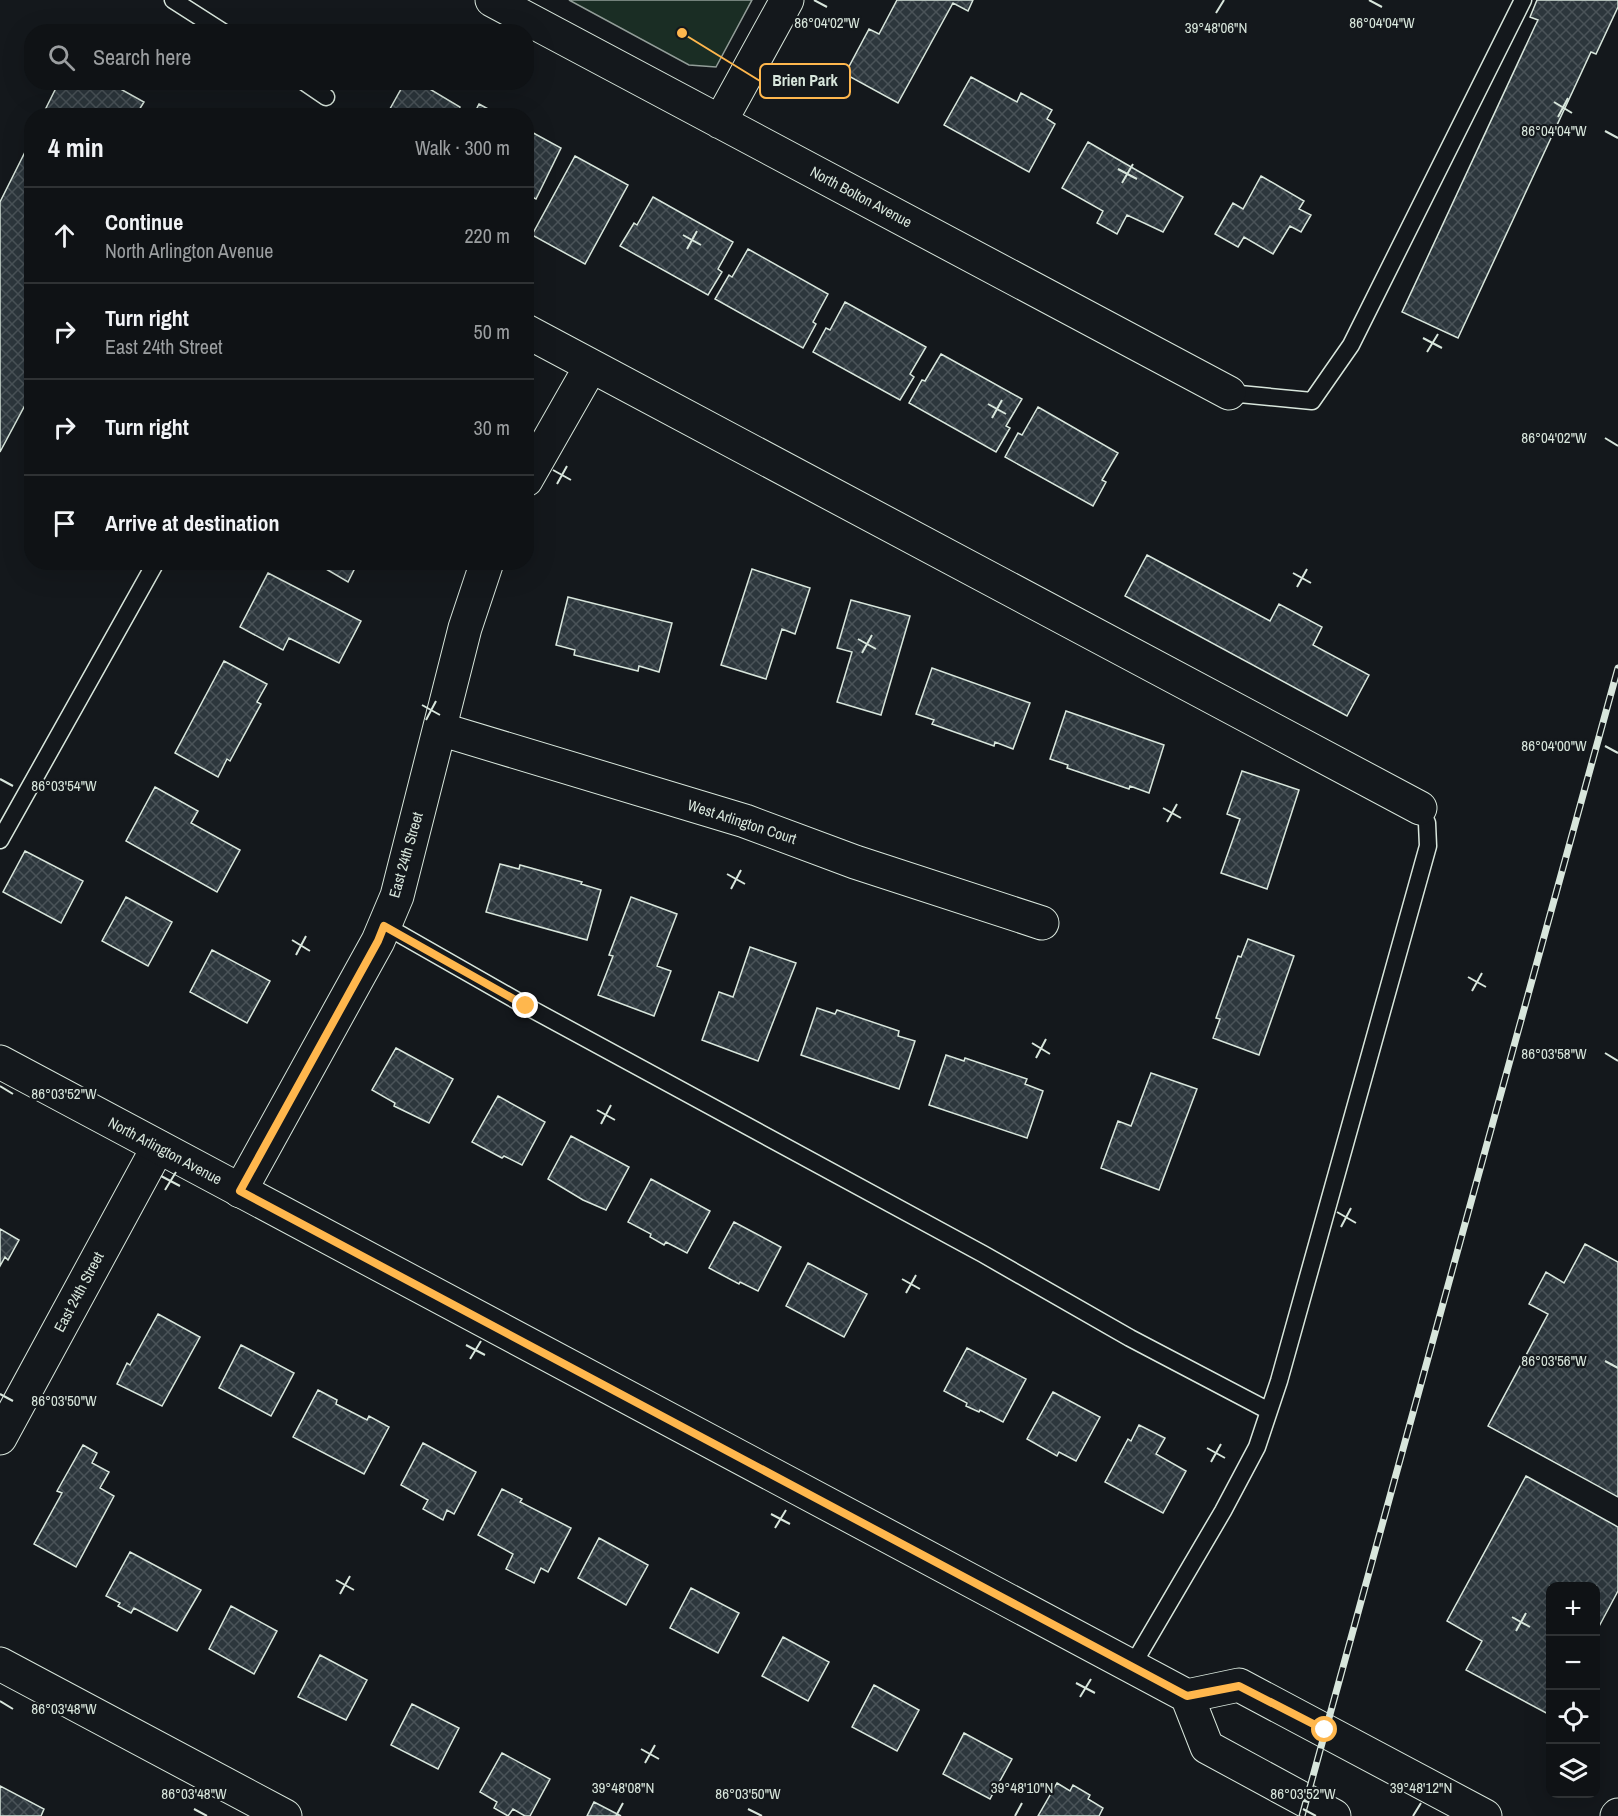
<!DOCTYPE html>
<html lang="en">
<head>
<meta charset="utf-8">
<style>
  body { margin:0; font-family:"Archivo Narrow",sans-serif; background:#181b1e; color:#f1f3f6 }
  .controls { position:absolute; right:18px; bottom:18px; display:grid; overflow:hidden; border-radius:12px; box-shadow:0 6px 24px #0002 }
  .controls button { width:54px; height:54px; display:grid; place-items:center; padding:0; border:0; border-bottom:2px solid #2f3234; background:#0f1215; color:#f1f3f6; font:30px sans-serif }
  .stop { position:absolute; width:18px; height:18px; margin:-14px; border:4px solid #ffb74d; border-radius:50%; background:#fff }
  .stop.end { background:#ffb74d; border-color:#fff; box-shadow:0 2px 6px #0008 }
  .list { margin:0; padding:0; list-style:none }
  h2 { display:flex; justify-content:space-between; align-items:center; height:78px; margin:0; padding:0 24px; font-size:26px }
  h2 small { font-size:20px; font-weight:400; color:#9b9ea0 }
  .list li { display:grid; grid-template-columns:39px 1fr auto; gap:18px; align-items:center; box-sizing:border-box; height:96px; padding:0 24px; border-top:2px solid #2f3234 }
  .list b { display:block; font-size:22px; white-space:nowrap }
  .list p { margin:0; font-size:20px; white-space:nowrap; color:#9b9ea0 }
  .list em { font-size:20px; font-style:normal; color:#9b9ea0 }
  .icon { flex:none; width:33px; height:33px; fill:none; stroke:currentColor; stroke-width:2; stroke-linecap:round; stroke-linejoin:round }
  .map { position:relative; flex:none; width:1618px; height:1816px; overflow:hidden }
  .search { position:absolute; background:#0f1215; box-shadow:0 6px 24px #0002; left:24px; top:24px; width:510px; height:66px; display:flex; align-items:center; gap:15px; box-sizing:border-box; padding:0 21px; border-radius:24px; color:#9b9ea0; font-size:22px }
  .panel { position:absolute; background:#0f1215; box-shadow:0 6px 24px #0002; left:24px; top:108px; width:510px; height:462px; border-radius:24px }
  .map>svg:first-child { display:block }
  .park { fill:#1a2d24; stroke:#939e99; stroke-width:1.5 }
  .building { fill:url(#building-cross-hatch); stroke:#d8e6dc; stroke-width:1.5 }
  .lines { fill:none; stroke-linecap:round; stroke-linejoin:round }
  .service-casing { stroke:#d8e6dc; stroke-width:19 }
  .minor-casing { stroke:#d8e6dc; stroke-width:35 }
  .tertiary-casing { stroke:#d8e6dc; stroke-width:35 }
  .secondary-casing { stroke:#d8e6dc; stroke-width:35 }
  .service { stroke:#14181c; stroke-width:16 }
  .minor { stroke:#14181c; stroke-width:33 }
  .tertiary { stroke:#14181c; stroke-width:33 }
  .secondary { stroke:#14181c; stroke-width:33 }
  .rail-casing { stroke:#d8e6dc; stroke-width:7 }
  .rail { stroke:#14181c; stroke-width:4.5; stroke-dasharray:14; stroke-linecap:butt }
  .route { stroke:#ffb74d; stroke-width:8 }
  .ticks { fill:none; stroke:#d8e6dc; stroke-width:2 }
  .labels { text-anchor:middle; stroke-width:4.5; stroke-linejoin:round; paint-order:stroke }
  .street-label { font-size:15px; fill:#d8e6dc; stroke:#14181c }
  .ticks-label { font-size:15px; text-anchor:middle; fill:#d8e6dc; stroke:#14181c; stroke-width:4.5; stroke-linejoin:round; paint-order:stroke }
  .leader { fill:none; stroke:#ffb74d; stroke-width:2 }
  .callout-dot { fill:#ffb74d; stroke:#14181c; stroke-width:2 }
  .callout { fill:#14181c; stroke:#ffb74d; stroke-width:2 }
  .callout-label { font-size:16px; text-anchor:middle; font-weight:bold; fill:#d8e6dc }
</style>
</head>
<body>
<div class="map">
<svg width="1618" height="1816" viewBox="0 0 1618 1816">
  <defs>
    <pattern id="building-cross-hatch" width="8" height="8" patternUnits="userSpaceOnUse" patternTransform="scale(1.5)"><rect width="8" height="8" fill="#2c363c"/><path d="M0 0l8 8M0 8l8-8" fill="none" stroke="#4a5358"/></pattern>
  </defs>
  <rect width="100%" height="100%" fill="#14181c"/>
  <path class="park" d="M 569,0 L 752,0 L 716,67 L 689,65 Z"/>
  <path class="building" d="M 897,0 L 973,0 L 968,11 L 953,3 L 898,103 L 845,74 L 869,29 L 879,34 Z
    M 1537,0 L 1618,0 L 1618,7 L 1596,54 L 1591,52 L 1458,338 L 1402,312 L 1535,26 L 1538,20 L 1530,17 Z
    M 971,77 L 1017,102 L 1021,93 L 1052,110 L 1047,119 L 1055,124 L 1029,172 L 944,125 Z
    M 59,82 L 108,82 L 144,102 L 139,110 L 149,116 L 42,116 Z
    M 405,82 L 418,82 L 460,107 L 456,116 L 386,116 Z
    M 479,104 L 501,116 L 473,116 Z
    M 526,129 L 561,148 L 536,199 L 526,194 Z
    M 32,138 L 32,392 L 0,452 L 0,202 Z
    M 1088,142 L 1183,197 L 1163,232 L 1127,215 L 1117,234 L 1097,223 L 1103,211 L 1062,188 Z
    M 575,156 L 628,185 L 585,264 L 532,235 Z
    M 1261,176 L 1304,201 L 1299,209 L 1311,215 L 1301,232 L 1290,226 L 1273,254 L 1244,237 L 1238,247 L 1215,234 L 1233,203 L 1243,209 Z
    M 653,197 L 733,242 L 718,269 L 722,272 L 708,295 L 620,246 L 634,223 L 637,225 Z
    M 748,249 L 828,294 L 813,322 L 816,324 L 803,348 L 715,299 L 729,275 L 732,277 Z
    M 845,302 L 926,347 L 910,374 L 914,377 L 900,400 L 813,352 L 826,328 L 830,330 Z
    M 941,354 L 1022,399 L 1006,426 L 1010,428 L 996,452 L 909,403 L 922,380 L 925,381 Z
    M 1038,407 L 1118,453 L 1102,480 L 1106,482 L 1093,506 L 1005,457 L 1018,433 L 1022,435 Z
    M 1147,555 L 1270,621 L 1279,604 L 1322,627 L 1313,645 L 1369,675 L 1347,716 L 1125,596 Z
    M 314,562 L 358,562 L 348,582 Z
    M 752,569 L 810,588 L 795,634 L 782,629 L 766,679 L 721,665 Z
    M 268,573 L 361,621 L 339,663 L 289,638 L 283,650 L 240,627 Z
    M 568,597 L 672,623 L 659,672 L 639,666 L 638,671 L 574,655 L 575,650 L 556,645 Z
    M 851,600 L 910,616 L 881,715 L 837,702 L 852,652 L 837,648 Z
    M 224,661 L 267,684 L 257,702 L 261,704 L 230,761 L 227,759 L 218,777 L 175,753 Z
    M 932,668 L 1030,703 L 1013,749 L 995,742 L 994,746 L 932,724 L 934,720 L 916,714 Z
    M 1066,711 L 1164,745 L 1149,793 L 1130,786 L 1129,789 L 1067,768 L 1068,765 L 1050,759 Z
    M 1242,771 L 1299,790 L 1267,889 L 1221,873 L 1240,819 L 1227,814 Z
    M 155,787 L 198,811 L 191,823 L 240,850 L 217,892 L 126,841 Z
    M 25,851 L 83,881 L 61,923 L 3,892 Z
    M 500,864 L 519,869 L 520,865 L 582,882 L 581,884 L 601,890 L 587,940 L 486,912 Z
    M 126,897 L 172,922 L 148,966 L 102,941 Z
    M 631,897 L 677,914 L 657,966 L 671,971 L 654,1016 L 598,995 L 613,956 L 609,955 Z
    M 1248,939 L 1294,956 L 1259,1055 L 1213,1038 L 1220,1019 L 1216,1018 L 1238,956 L 1241,957 Z
    M 750,947 L 796,963 L 758,1061 L 702,1040 L 719,992 L 733,997 Z
    M 212,950 L 270,981 L 247,1023 L 190,992 Z
    M 817,1008 L 835,1014 L 837,1010 L 899,1031 L 898,1036 L 915,1041 L 899,1089 L 801,1055 Z
    M 396,1048 L 453,1079 L 429,1123 L 394,1106 L 395,1103 L 372,1090 Z
    M 946,1055 L 964,1061 L 965,1058 L 1027,1079 L 1025,1084 L 1043,1091 L 1027,1138 L 929,1105 Z
    M 1151,1073 L 1197,1089 L 1159,1190 L 1101,1168 L 1118,1121 L 1131,1126 Z
    M 498,1096 L 545,1122 L 522,1165 L 504,1156 L 502,1158 L 472,1142 Z
    M 571,1136 L 629,1167 L 606,1210 L 583,1200 L 548,1179 Z
    M 651,1179 L 710,1211 L 687,1253 L 666,1242 L 664,1245 L 650,1237 L 651,1234 L 628,1222 Z
    M 734,1222 L 781,1247 L 758,1291 L 740,1282 L 739,1284 L 709,1268 Z
    M 0,1229 L 19,1240 L 8,1260 L 5,1257 L 0,1266 Z
    M 1585,1244 L 1618,1262 L 1618,1497 L 1488,1426 L 1548,1314 L 1529,1304 L 1546,1272 L 1564,1283 Z
    M 808,1263 L 867,1294 L 844,1337 L 786,1306 Z
    M 158,1314 L 200,1337 L 162,1406 L 117,1384 L 127,1363 L 130,1365 Z
    M 241,1345 L 294,1373 L 271,1416 L 219,1388 Z
    M 967,1348 L 1026,1379 L 1003,1422 L 980,1410 L 979,1412 L 966,1406 L 967,1403 L 944,1391 Z
    M 318,1390 L 337,1400 L 336,1404 L 367,1420 L 369,1416 L 389,1427 L 364,1474 L 293,1437 Z
    M 1053,1392 L 1100,1417 L 1076,1461 L 1059,1452 L 1057,1456 L 1027,1439 Z
    M 1139,1425 L 1165,1438 L 1156,1454 L 1186,1471 L 1163,1513 L 1105,1482 L 1128,1439 L 1131,1441 Z
    M 423,1443 L 476,1472 L 454,1514 L 447,1510 L 443,1520 L 423,1509 L 428,1500 L 401,1485 Z
    M 83,1445 L 97,1453 L 92,1463 L 109,1472 L 100,1488 L 114,1496 L 76,1567 L 34,1544 L 62,1493 L 57,1491 Z
    M 1526,1476 L 1618,1527 L 1618,1591 L 1596,1632 L 1596,1586 L 1550,1586 L 1550,1715 L 1466,1670 L 1482,1641 L 1447,1621 Z
    M 502,1489 L 522,1499 L 520,1502 L 571,1528 L 548,1572 L 541,1568 L 534,1583 L 506,1569 L 513,1554 L 478,1535 Z
    M 599,1538 L 648,1565 L 626,1605 L 578,1578 Z
    M 130,1552 L 201,1590 L 177,1631 L 134,1608 L 131,1613 L 118,1606 L 120,1603 L 106,1596 Z
    M 691,1588 L 739,1613 L 718,1653 L 670,1628 Z
    M 231,1606 L 277,1631 L 254,1674 L 209,1649 Z
    M 783,1637 L 829,1662 L 808,1701 L 762,1676 Z
    M 320,1655 L 367,1680 L 346,1720 L 298,1697 Z
    M 874,1685 L 919,1710 L 897,1751 L 852,1727 Z
    M 412,1704 L 459,1728 L 438,1769 L 391,1745 Z
    M 964,1733 L 1012,1759 L 990,1799 L 943,1774 Z
    M 502,1753 L 550,1779 L 530,1816 L 525,1816 L 513,1809 L 508,1816 L 494,1808 L 497,1802 L 480,1792 Z
    M 1057,1783 L 1070,1791 L 1073,1785 L 1090,1795 L 1088,1799 L 1103,1808 L 1099,1816 L 1038,1816 Z
    M 0,1786 L 44,1809 L 41,1816 L 0,1816 Z
    M 594,1802 L 621,1816 L 587,1816 Z"/>
  <g class="lines">
    <g class="service-casing">
      <path id="service" d="M 173,0 L 223,32
        M 304,82 L 326,97
        M 1229,393 L 1312,401 L 1351,345 L 1523,0
        M 0,840 L 156,562
        M 384,925 L 526,1006 L 983,1254 L 1130,1338 L 1269,1411
        M 1132,1666 L 1223,1511 L 1257,1447 L 1279,1381 L 1428,846 L 1427,823 L 1420,808"/>
    </g>
    <g class="minor-casing">
      <path id="minor" d="M 492,0 L 1229,393
        M 720,122 L 787,0
        M 526,331 L 1420,808
        M 526,480 L 591,366
        M 440,729 L 745,821 L 855,862 L 1042,923
        M 240,1191 L 378,941 L 397,896 L 465,628 L 487,562
        M 0,1664 L 285,1816
        M 1617,1816 L 1618,1815"/>
    </g>
    <g class="tertiary-casing">
      <path id="tertiary" d="M 0,1438 L 158,1147"/>
    </g>
    <g class="secondary-casing">
      <path id="secondary" d="M 0,1062 L 1187,1696 L 1239,1685 L 1485,1816
        M 1187,1696 L 1207,1747 L 1334,1816"/>
    </g>
    <use href="#service" class="service"/>
    <use href="#minor" class="minor"/>
    <use href="#tertiary" class="tertiary"/>
    <use href="#secondary" class="secondary"/>
    <g class="rail-casing">
      <path id="rail" d="M 1302,1816 L 1618,668"/>
    </g>
    <use href="#rail" class="rail"/>
  </g>
  <g class="lines">
    <path class="route" d="M 526,1006 L 384,926 L 378,941 L 240,1191 L 1187,1696 L 1239,1686 L 1325,1730"/>
  </g>
  <path class="ticks" d="M 814,0 L 827,7M 1369,0 L 1382,7M 1216,13 L 1224,0M 1554,102 L 1572,113M 1558,117 L 1568,98M 1605,131 L 1618,138M 1118,169 L 1137,179M 1122,183 L 1133,164M 683,235 L 701,245M 687,249 L 697,231M 1423,338 L 1442,348M 1427,352 L 1438,334M 988,404 L 1006,414M 992,418 L 1002,400M 1605,438 L 1618,446M 553,470 L 571,480M 557,484 L 567,466M 1293,573 L 1311,583M 1297,587 L 1307,569M 858,639 L 876,649M 862,653 L 872,635M 422,705 L 440,715M 426,720 L 436,701M 1605,746 L 1618,753M 0,779 L 13,786M 1163,808 L 1181,818M 1167,822 L 1177,804M 727,874 L 745,884M 731,889 L 741,870M 292,940 L 310,951M 296,955 L 306,936M 1468,977 L 1486,987M 1472,991 L 1482,973M 1032,1043 L 1050,1054M 1605,1053 L 1618,1061M 1036,1058 L 1046,1039M 0,1086 L 13,1094M 597,1110 L 615,1120M 601,1124 L 611,1105M 161,1176 L 180,1186M 165,1190 L 176,1172M 1337,1212 L 1356,1223M 1341,1227 L 1351,1208M 902,1279 L 920,1289M 906,1293 L 916,1275M 466,1345 L 485,1355M 470,1359 L 481,1341M 1605,1361 L 1618,1368M 0,1394 L 13,1401M 1207,1448 L 1225,1458M 1211,1462 L 1221,1444M 771,1514 L 790,1524M 775,1528 L 786,1510M 336,1580 L 354,1590M 340,1594 L 350,1576M 1512,1617 L 1530,1627M 1516,1631 L 1526,1613M 1076,1683 L 1095,1693M 1080,1697 L 1091,1679M 0,1701 L 13,1709M 641,1749 L 659,1759M 645,1763 L 655,1745M 194,1809 L 207,1816M 748,1809 L 762,1816M 1303,1809 L 1316,1816M 616,1816 L 623,1803M 1015,1816 L 1022,1803M 1413,1816 L 1421,1803"/>
  <g class="labels">
    <g class="street-label">
      <text transform="translate(861 197) rotate(28)" y="5">North Bolton Avenue</text>
      <text transform="translate(742 822) rotate(18)" y="5">West Arlington Court</text>
      <text transform="translate(406 855) rotate(-74)" y="5">East 24th Street</text>
      <text transform="translate(165 1151) rotate(28)" y="5">North Arlington Avenue</text>
      <text transform="translate(79 1292) rotate(-62)" y="5">East 24th Street</text>
    </g>
  </g>
  <g class="ticks-label">
    <text x="827" y="28">86°04'02"W</text>
    <text x="1382" y="28">86°04'04"W</text>
    <text x="1216" y="33">39°48'06"N</text>
    <text x="1554" y="136">86°04'04"W</text>
    <text x="1554" y="443">86°04'02"W</text>
    <text x="1554" y="751">86°04'00"W</text>
    <text x="64" y="791">86°03'54"W</text>
    <text x="1554" y="1059">86°03'58"W</text>
    <text x="64" y="1099">86°03'52"W</text>
    <text x="1554" y="1366">86°03'56"W</text>
    <text x="64" y="1406">86°03'50"W</text>
    <text x="64" y="1714">86°03'48"W</text>
    <text x="623" y="1793">39°48'08"N</text>
    <text x="1022" y="1793">39°48'10"N</text>
    <text x="1421" y="1793">39°48'12"N</text>
    <text x="194" y="1799">86°03'48"W</text>
    <text x="748" y="1799">86°03'50"W</text>
    <text x="1303" y="1799">86°03'52"W</text>
  </g>
  <path class="leader" d="M682 33L760 81"/>
  <circle class="callout-dot" cx="682" cy="33" r="6"/>
  <rect class="callout" x="760" y="64" width="90" height="34" rx="6"/>
  <g class="callout-label">
    <text x="805" y="86">Brien Park</text>
  </g>
</svg>
<div class="controls">
<button>+</button>
<button>−</button>
<button><svg class="icon" aria-label="locate" viewBox="0 0 24 24"><circle cx="12" cy="12" r="6"/><path d="M12 2v4M12 18v4M2 12h4M18 12h4"/></svg></button>
<button><svg class="icon" aria-label="layers" viewBox="0 0 24 24"><path d="M12 4l9 5-9 5-9-5zM3 14l9 5 9-5"/></svg></button>
</div>
<div class="stop" style="left:1325px;top:1730px"></div>
<div class="stop end" style="left:526px;top:1006px"></div>
<div class="search"><svg class="icon" aria-label="search" viewBox="0 0 24 24"><circle cx="10" cy="10" r="6"/><path d="M15 15l6 6"/></svg>Search here</div>
<section class="panel">
<h2>4 min<small>Walk · 300 m</small></h2>
<ul class="list">
<li><svg class="icon" aria-label="ahead" viewBox="0 0 24 24"><path d="M12 20V5M6 11l6-6 6 6"/></svg><div><b>Continue</b><p>North Arlington Avenue</p></div><em>220 m</em></li>
<li><svg class="icon" aria-label="right" viewBox="0 0 24 24"><path d="M7 20v-9h11M14 6l5 5-5 5"/></svg><div><b>Turn right</b><p>East 24th Street</p></div><em>50 m</em></li>
<li><svg class="icon" aria-label="right" viewBox="0 0 24 24"><path d="M7 20v-9h11M14 6l5 5-5 5"/></svg><div><b>Turn right</b></div><em>30 m</em></li>
<li><svg class="icon" aria-label="arrive" viewBox="0 0 24 24"><path d="M6 21V4h12l-3 4 3 4H6"/></svg><div><b>Arrive at destination</b></div></li>
</ul>
</section>
</div>
</body>
</html>
